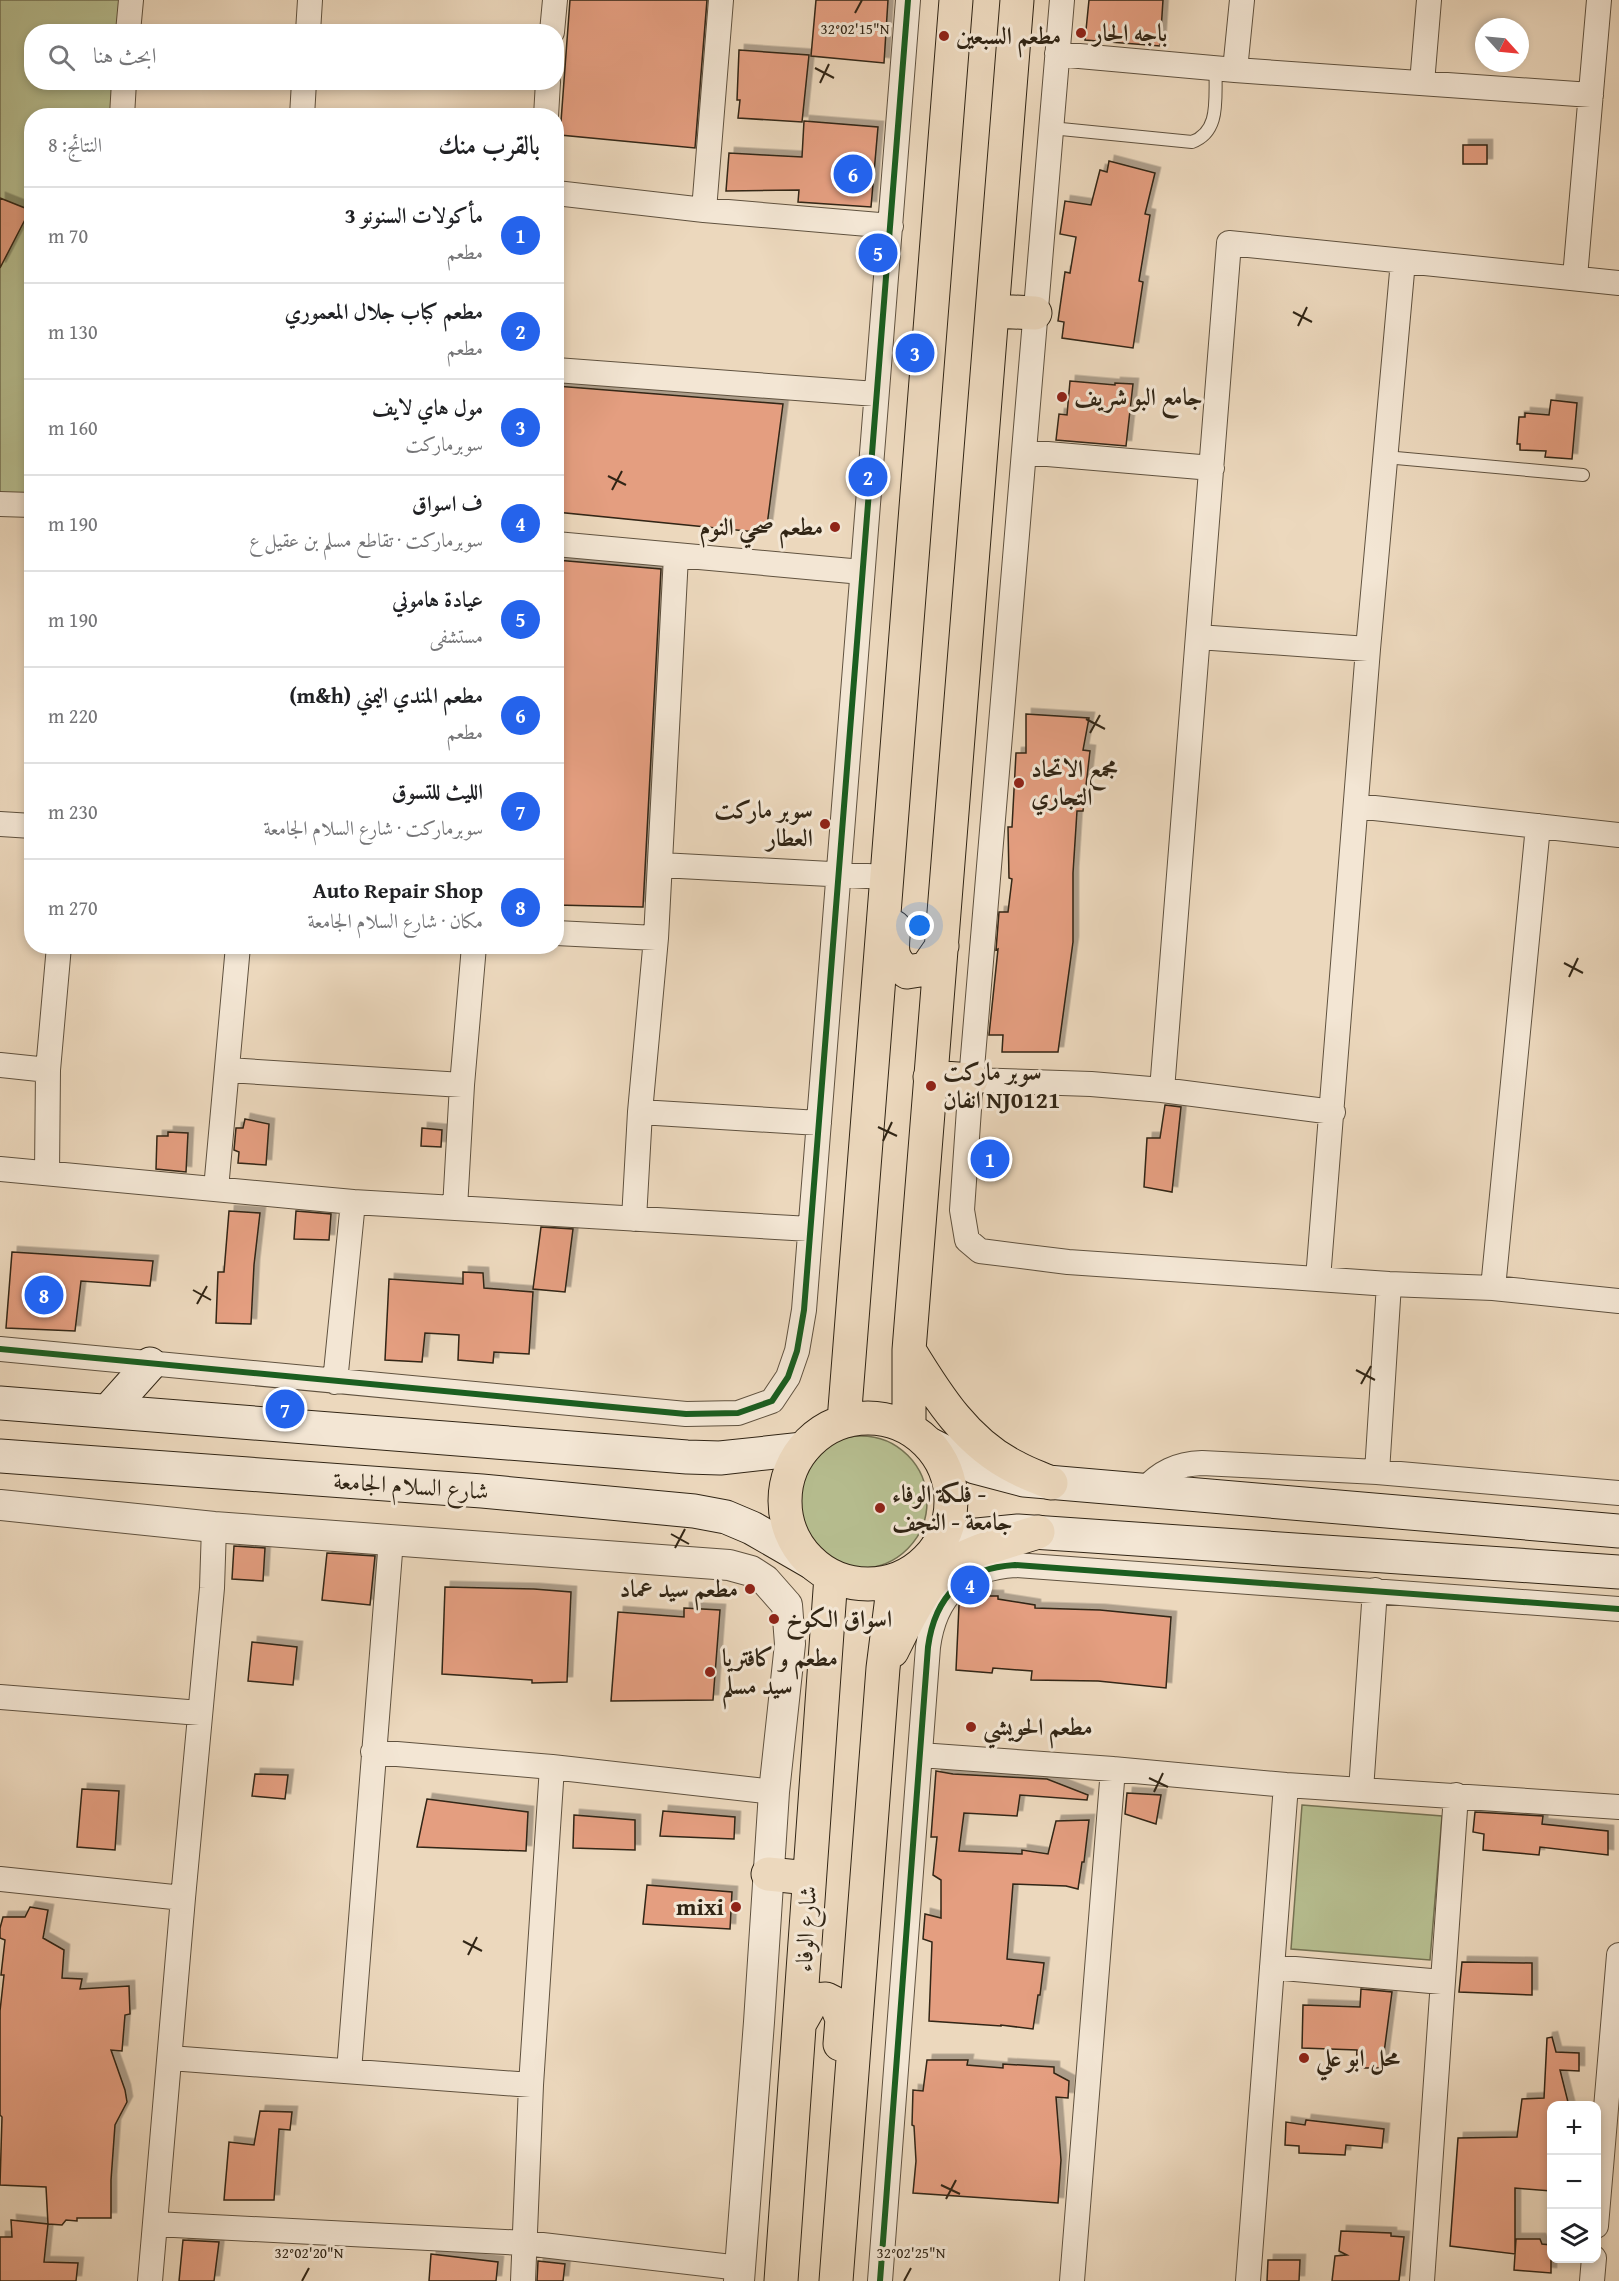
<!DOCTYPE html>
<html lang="ar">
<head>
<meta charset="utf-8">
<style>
  body { margin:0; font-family:"Gentium Book Plus",Amiri,serif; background:#f2f2f2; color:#202124; direction:rtl }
  .controls { position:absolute; right:18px; bottom:18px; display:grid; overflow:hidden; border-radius:12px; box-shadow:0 3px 9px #0003 }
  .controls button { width:54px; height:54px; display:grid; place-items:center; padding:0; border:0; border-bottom:2px solid #e0e0e0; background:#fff; color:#202124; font:30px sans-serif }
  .compass { position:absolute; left:1475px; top:18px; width:54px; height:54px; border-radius:50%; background:#fff; box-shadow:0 3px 9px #0003; rotate:117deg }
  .you { position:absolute; left:920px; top:926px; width:21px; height:21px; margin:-15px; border:4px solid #fff; border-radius:50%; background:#1a73e8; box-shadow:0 0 0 9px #1a73e833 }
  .badge { display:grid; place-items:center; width:39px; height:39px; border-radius:50%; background:#2563eb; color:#fff; font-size:20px; font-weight:700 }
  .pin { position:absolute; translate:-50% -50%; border:3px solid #fff; box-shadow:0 2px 6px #0006 }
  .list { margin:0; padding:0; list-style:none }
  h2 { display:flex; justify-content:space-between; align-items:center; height:78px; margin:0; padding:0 24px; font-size:26px }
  h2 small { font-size:20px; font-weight:400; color:#757577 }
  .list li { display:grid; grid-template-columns:39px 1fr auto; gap:18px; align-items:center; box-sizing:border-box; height:96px; padding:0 24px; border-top:2px solid #e0e0e0 }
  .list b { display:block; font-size:22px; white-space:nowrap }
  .list p { margin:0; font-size:20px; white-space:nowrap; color:#757577 }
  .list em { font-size:20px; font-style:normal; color:#757577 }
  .icon { flex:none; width:33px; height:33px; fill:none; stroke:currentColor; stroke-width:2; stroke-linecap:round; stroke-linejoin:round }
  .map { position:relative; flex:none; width:1619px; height:2281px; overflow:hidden; direction:ltr }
  .search { position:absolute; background:#fff; box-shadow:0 3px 9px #0003; left:24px; top:24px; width:540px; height:66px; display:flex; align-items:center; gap:15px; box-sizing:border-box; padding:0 21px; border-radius:24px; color:#757577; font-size:22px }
  .panel { position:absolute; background:#fff; box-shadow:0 3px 9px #0003; left:24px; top:108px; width:540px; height:846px; border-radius:24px; direction:rtl }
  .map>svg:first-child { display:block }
  .green { fill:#b7bf91; stroke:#747253; stroke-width:1.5 }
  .building { fill:#e49e80; stroke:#312515; stroke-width:1.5; filter:url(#shadow) }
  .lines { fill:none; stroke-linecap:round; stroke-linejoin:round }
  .service-casing { stroke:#60523f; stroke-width:14 }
  .minor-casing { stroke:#60523f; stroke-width:26 }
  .tertiary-casing { stroke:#60523f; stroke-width:32 }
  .secondary-casing { stroke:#312515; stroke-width:35 }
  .primary-casing { stroke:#312515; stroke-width:35 }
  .service { stroke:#f3e6d4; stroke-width:12 }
  .minor { stroke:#f3e6d4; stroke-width:24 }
  .tertiary { stroke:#f3e6d4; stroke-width:30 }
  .secondary { stroke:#f3e6d4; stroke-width:33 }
  .primary { stroke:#ecd8bd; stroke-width:33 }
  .cycleway-casing { stroke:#f3e6d4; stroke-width:10 }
  .cycleway { stroke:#1b5e20; stroke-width:6 }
  .ticks { fill:none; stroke:#312515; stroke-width:2 }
  .poi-dot { fill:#8f2418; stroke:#f3e6d4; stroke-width:2 }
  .labels { text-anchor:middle; stroke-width:6; stroke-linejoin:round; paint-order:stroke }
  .poi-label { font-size:24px; font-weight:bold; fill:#312515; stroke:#f3e6d4; text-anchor:start }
  .street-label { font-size:24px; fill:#312515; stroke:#f3e6d4 }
  .ticks-label { font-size:15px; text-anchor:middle; fill:#312515; stroke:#f3e6d4; stroke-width:6; stroke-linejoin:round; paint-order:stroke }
</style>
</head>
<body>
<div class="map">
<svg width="1619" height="2281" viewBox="0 0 1619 2281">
  <defs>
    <filter id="shadow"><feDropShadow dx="5.5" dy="-5.5" stdDeviation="0" flood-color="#0004"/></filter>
  </defs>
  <rect width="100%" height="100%" fill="#ecd8bd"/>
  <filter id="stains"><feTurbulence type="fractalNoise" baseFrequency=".00333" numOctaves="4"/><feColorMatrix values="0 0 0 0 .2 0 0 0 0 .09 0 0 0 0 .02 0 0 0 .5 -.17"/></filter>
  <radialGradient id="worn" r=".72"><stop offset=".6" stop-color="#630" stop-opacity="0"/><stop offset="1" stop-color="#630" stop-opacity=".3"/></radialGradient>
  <path class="green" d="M 0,0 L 131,0 L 128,31 L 32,32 L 32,82 L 124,83 L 122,115 L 32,116 L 31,505 L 0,504 Z
    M795 1502a66 66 0 1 1 132 0a66 66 0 1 1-132 0Z
    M 1302,1805 L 1442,1816 L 1430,1960 L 1291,1949 Z"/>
  <path class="building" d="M 570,0 L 707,0 L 695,148 L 560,135 Z
    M 816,0 L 888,0 L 884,63 L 811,56 Z
    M 1089,0 L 1163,0 L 1160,46 L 1085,40 Z
    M 739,50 L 809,55 L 802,122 L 738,118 L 740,100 L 737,100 Z
    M 804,121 L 878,127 L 871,207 L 798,202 L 799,190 L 726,191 L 729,153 L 802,157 Z
    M 1463,145 L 1487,145 L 1487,164 L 1463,164 Z
    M 1109,161 L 1155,173 L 1145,214 L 1150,215 L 1139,281 L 1143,282 L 1133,348 L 1062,338 L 1064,322 L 1058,321 L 1065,272 L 1070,273 L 1076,237 L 1060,234 L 1065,201 L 1091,205 L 1100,170 L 1107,172 Z
    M 0,198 L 30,210 L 0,268 Z
    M 1070,381 L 1115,385 L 1115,383 L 1133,384 L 1126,446 L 1056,440 L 1059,414 L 1067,415 Z
    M 556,386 L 783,404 L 766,533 L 556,512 Z
    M 1551,400 L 1577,403 L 1572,459 L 1545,457 L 1546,451 L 1520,450 L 1520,444 L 1517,444 L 1519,417 L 1525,417 L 1525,413 L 1549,415 Z
    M 556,560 L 661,569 L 643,907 L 556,905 Z
    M 1026,714 L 1089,718 L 1083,750 L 1090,751 L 1083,811 L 1077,811 L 1073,873 L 1073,942 L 1058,1052 L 1002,1052 L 1003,1035 L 989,1035 L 998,949 L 996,950 L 999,912 L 1008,912 L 1012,879 L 1009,878 L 1008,827 L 1012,827 L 1016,753 L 1026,753 Z
    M 1165,1105 L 1181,1107 L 1172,1192 L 1144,1187 L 1147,1138 L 1160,1138 Z
    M 245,1119 L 269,1124 L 266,1165 L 238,1163 L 239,1152 L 234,1150 L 236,1128 L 243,1128 Z
    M 422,1128 L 442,1130 L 441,1147 L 421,1146 Z
    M 168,1132 L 188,1133 L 186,1172 L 156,1169 L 157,1136 L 168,1136 Z
    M 229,1211 L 260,1213 L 254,1265 L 251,1324 L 216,1323 L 218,1272 L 224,1272 Z
    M 296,1211 L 331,1214 L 329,1240 L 294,1239 Z
    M 541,1227 L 573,1229 L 565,1292 L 533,1289 Z
    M 12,1252 L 153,1261 L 150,1286 L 81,1281 L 75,1331 L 6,1328 Z
    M 463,1272 L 483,1273 L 484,1288 L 533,1292 L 529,1354 L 494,1352 L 493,1363 L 458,1360 L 459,1335 L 425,1333 L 422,1362 L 385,1360 L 389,1279 L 463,1284 Z
    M 234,1546 L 265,1548 L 263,1581 L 232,1579 Z
    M 327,1553 L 375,1556 L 370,1605 L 322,1600 Z
    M 445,1587 L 534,1589 L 571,1592 L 567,1682 L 532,1683 L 532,1680 L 442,1674 Z
    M 968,1596 L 998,1596 L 998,1599 L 1035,1605 L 1035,1608 L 1100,1610 L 1171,1617 L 1166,1688 L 1098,1681 L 1031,1680 L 1032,1671 L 993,1668 L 992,1673 L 956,1670 L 959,1605 Z
    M 684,1608 L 720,1610 L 713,1700 L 611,1701 L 618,1612 L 684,1617 Z
    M 252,1642 L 297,1647 L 293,1685 L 248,1681 Z
    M 936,1771 L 953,1774 L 1047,1779 L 1088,1795 L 1087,1800 L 1020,1795 L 1017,1816 L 964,1813 L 959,1851 L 1022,1854 L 1022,1850 L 1048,1854 L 1056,1821 L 1089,1820 L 1084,1862 L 1082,1862 L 1078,1889 L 1066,1886 L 1013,1884 L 1007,1959 L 1044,1963 L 1040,1995 L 1038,1995 L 1033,2029 L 1001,2025 L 1001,2026 L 929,2021 L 932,1942 L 923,1939 L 925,1914 L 941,1918 L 941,1880 L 933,1875 L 937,1837 L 931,1837 Z
    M 255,1774 L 288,1775 L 285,1799 L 252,1796 Z
    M 82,1789 L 119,1791 L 115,1850 L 77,1847 Z
    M 1127,1793 L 1161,1795 L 1156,1824 L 1125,1814 Z
    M 427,1799 L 528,1812 L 526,1851 L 417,1847 Z
    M 663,1811 L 735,1817 L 734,1839 L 660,1836 Z
    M 1475,1812 L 1543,1816 L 1542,1824 L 1608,1831 L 1608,1855 L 1540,1847 L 1539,1855 L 1483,1850 L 1484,1834 L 1473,1832 Z
    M 574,1815 L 635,1820 L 635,1850 L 573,1848 Z
    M 647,1885 L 732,1892 L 730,1929 L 643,1924 Z
    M 30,1907 L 48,1910 L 43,1938 L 64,1950 L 62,1978 L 82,1979 L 80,1989 L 129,1986 L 130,2014 L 125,2015 L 122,2051 L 111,2050 L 125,2090 L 127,2102 L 115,2125 L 111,2180 L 111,2218 L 77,2218 L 77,2221 L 66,2220 L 62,2225 L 48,2224 L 46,2187 L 0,2185 L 2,2117 L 0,2115 L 0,2011 L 4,1975 L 1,1975 L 5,1940 L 0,1938 L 0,1928 L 3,1917 L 25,1917 Z
    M 1462,1962 L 1532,1963 L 1532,1995 L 1459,1992 Z
    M 1361,1989 L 1392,1992 L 1382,2068 L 1356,2068 L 1357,2050 L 1302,2048 L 1303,2005 L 1360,2007 Z
    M 1552,2037 L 1556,2052 L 1579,2053 L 1579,2071 L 1560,2070 L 1569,2106 L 1551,2106 L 1551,2191 L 1515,2188 L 1515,2254 L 1450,2246 L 1458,2138 L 1517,2137 L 1522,2099 L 1544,2098 L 1547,2038 Z
    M 927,2060 L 968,2060 L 967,2065 L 1003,2068 L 1003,2064 L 1054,2067 L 1054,2073 L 1069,2081 L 1068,2098 L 1056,2097 L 1061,2160 L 1058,2203 L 913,2193 L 916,2161 L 914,2126 L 912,2125 L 913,2090 L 923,2091 Z
    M 260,2111 L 292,2112 L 290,2130 L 279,2129 L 274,2200 L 224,2200 L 229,2142 L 254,2145 Z
    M 1306,2120 L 1384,2129 L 1382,2148 L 1346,2145 L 1345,2155 L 1299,2153 L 1299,2146 L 1285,2145 L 1286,2122 L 1305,2125 Z
    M 11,2220 L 48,2224 L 44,2262 L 78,2263 L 76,2281 L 0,2281 L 0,2237 L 12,2237 Z
    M 1341,2231 L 1391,2233 L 1391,2236 L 1404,2237 L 1399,2281 L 1332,2281 L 1335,2256 L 1347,2255 L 1339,2251 Z
    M 1516,2239 L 1540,2239 L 1542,2244 L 1551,2245 L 1551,2273 L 1514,2270 Z
    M 183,2240 L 219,2242 L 214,2281 L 179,2281 Z
    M 431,2254 L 498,2262 L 496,2281 L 429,2281 Z
    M 1268,2260 L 1300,2260 L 1299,2281 L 1267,2281 Z
    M 538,2261 L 565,2264 L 563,2281 L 537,2281 Z"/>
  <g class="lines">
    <g class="service-casing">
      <path id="service" d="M 1051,128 L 1192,142 C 1222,131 1214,96 1216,68
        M 1385,457 L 1583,475"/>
    </g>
    <g class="minor-casing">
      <path id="minor" d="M 128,32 L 131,0
        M 308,32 L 310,0
        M 552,32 L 555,0
        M 1057,54 L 1235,70 L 1591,95
        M 1235,70 L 1242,0
        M 1422,83 L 1429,0
        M 122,116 L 124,82
        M 302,116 L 304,82
        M 546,116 L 548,82
        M 556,193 L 704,210 L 891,226
        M 704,210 L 721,0
        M 1575,277 L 1599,0
        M 556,370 L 876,394
        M 1024,452 L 1212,468
        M 0,504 L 32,505
        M 556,544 L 862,572
        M 1198,637 L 1368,649
        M 1356,806 L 1619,835
        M 0,824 L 32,826
        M 661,865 L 886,877
        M 556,933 L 656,938
        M 0,1065 L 48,1070
        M 228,1070 L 462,1085
        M 971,1080 L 1062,0
        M 1162,1090 L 1229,243 L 1619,283
        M 640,1112 L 819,1123
        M 1333,1112 L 1162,1090 L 1091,1084 L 971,1080 L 962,1210 L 967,1240 L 980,1251 L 1068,1262 L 1389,1284 L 1493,1288 L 1619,1301
        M 0,1169 L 353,1202 L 810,1229
        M 47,1173 L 48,1070 L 59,946
        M 216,1189 L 238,946
        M 455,1208 L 462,1085 L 474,946
        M 634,1219 L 640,1112 L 656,938 L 676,556
        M 1318,1279 L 1368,649 L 1403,261
        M 1493,1288 L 1538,826
        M 0,1349 L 686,1414 L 738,1413 L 772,1401 L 788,1377 L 797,1351 L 804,1310 L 908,0
        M 335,1382 L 353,1202
        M 1377,1472 L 1389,1284
        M 1143,1491 C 1160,1472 1177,1464 1202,1463 L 1377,1472 L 1619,1493
        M 0,1697 L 200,1713
        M 373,1752 L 552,1767 L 774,1792
        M 920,1755 L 1113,1769 L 1286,1785 L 1619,1807
        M 1361,1790 L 1375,1590
        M 0,1879 L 183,1898
        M 1272,1967 L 1442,1982
        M 170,2058 L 531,2085
        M 349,2071 L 391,1540
        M 155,2224 L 525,2243 L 740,2268
        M 1596,2226 L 1619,1955
        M 150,2281 L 183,1898 L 212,1588 L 214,1527
        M 523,2281 L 531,2085 L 552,1767
        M 880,2281 L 928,1647 C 935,1595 964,1568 1015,1565 L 1619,1609
        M 1072,2281 L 1113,1769
        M 1248,2281 L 1286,1785
        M 1422,2281 L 1456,1795
        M 1592,2281 L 1594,2258"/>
    </g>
    <g class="tertiary-casing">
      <path id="tertiary" d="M 0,1505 L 214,1527 L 729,1565 L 751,1571 L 765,1580 L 787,1605 L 790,1644 L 774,1792 L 759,2022 L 739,2281"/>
    </g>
    <g class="secondary-casing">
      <path id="secondary" d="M 0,1403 L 687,1457 L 720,1458 L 803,1449
        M 108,1411 L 150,1364
        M 931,1445 L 975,1467 L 1024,1480 L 1619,1531
        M 0,1456 L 482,1491 L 694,1511 L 726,1517 L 752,1528 L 811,1562
        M 938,1546 L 977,1535 L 1018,1531 L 1619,1572"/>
    </g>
    <g class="primary-casing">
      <path id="primary" d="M 993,311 L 1035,313
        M 894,927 C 892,948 889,958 907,972 L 926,969 L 942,946
        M 930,1077 L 971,1080
        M 909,1350 C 937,1396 967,1444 1017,1468 C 1028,1474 1040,1478 1051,1483
        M785 1501a83 83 0 1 1 166 0a83 83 0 1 1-166 0Z
        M 844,1421 L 956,0
        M 909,1428 L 909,1350 L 1017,0
        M 892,1651 C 905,1625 918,1597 937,1576 C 956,1554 1011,1541 1038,1532
        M 768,1874 L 809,1878
        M 800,2023 L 813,2000 L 826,1999 L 836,2004 L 842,2019 L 840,2044
        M 781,2281 L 831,1576
        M 836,2281 L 883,1668 L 894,1581"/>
    </g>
    <use href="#service" class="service"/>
    <use href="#minor" class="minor"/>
    <use href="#tertiary" class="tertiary"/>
    <use href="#secondary" class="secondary"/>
    <use href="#primary" class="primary"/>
    <g class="cycleway-casing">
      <path id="cycleway" d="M 0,1349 L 686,1414 L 738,1413 L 772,1401 L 788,1377 L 797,1351 L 804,1310 L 908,0
        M 880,2281 L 928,1647 C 935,1595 964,1568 1015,1565 L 1619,1609"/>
    </g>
    <use href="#cycleway" class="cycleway"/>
  </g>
  <path class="ticks" d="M 855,13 L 862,0M 815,68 L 834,78M 820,83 L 829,64M 1293,312 L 1312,322M 1298,326 L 1307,307M 608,476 L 626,485M 612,490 L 622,471M 1086,719 L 1105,729M 1090,733 L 1100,715M 1564,963 L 1583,973M 1569,977 L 1578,958M 878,1127 L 897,1136M 883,1141 L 892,1122M 193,1290 L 211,1300M 197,1304 L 207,1286M 1356,1370 L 1375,1380M 1361,1384 L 1371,1366M 671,1534 L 689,1544M 675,1548 L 685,1529M 1149,1778 L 1168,1787M 1154,1792 L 1163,1773M 463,1941 L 482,1951M 468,1955 L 477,1937M 941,2185 L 960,2194M 946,2199 L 956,2180M 302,2281 L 309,2268M 904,2281 L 911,2268"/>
  <g class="poi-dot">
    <circle cx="1081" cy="33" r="6"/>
    <circle cx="944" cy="36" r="6"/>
    <circle cx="1062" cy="397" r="6"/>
    <circle cx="835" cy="527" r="6"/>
    <circle cx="1019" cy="783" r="6"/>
    <circle cx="825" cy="824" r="6"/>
    <circle cx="931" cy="1086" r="6"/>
    <circle cx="880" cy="1508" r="6"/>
    <circle cx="750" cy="1589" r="6"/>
    <circle cx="774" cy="1619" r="6"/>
    <circle cx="710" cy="1672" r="6"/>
    <circle cx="971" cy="1727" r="6"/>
    <circle cx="736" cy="1907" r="6"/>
    <circle cx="1304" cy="2058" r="6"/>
  </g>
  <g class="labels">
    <g class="poi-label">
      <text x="1093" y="41">باجه الحار</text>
      <text x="956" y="44">مطعم السبعين</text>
      <text x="1074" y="405">جامع البو شريف</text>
      <text x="823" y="535" text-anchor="end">مطعم صحي النوم</text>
      <text x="1031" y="777">مجمع الاتحاد<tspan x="1031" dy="28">التجاري</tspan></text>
      <text x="813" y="818" text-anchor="end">سوبر ماركت<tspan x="813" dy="28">العطار</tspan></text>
      <text x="943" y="1080">سوبر ماركت<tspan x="943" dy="28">انفان NJ0121</tspan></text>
      <text x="892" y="1502">فلكة الوفاء -<tspan x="892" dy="28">جامعة - النجف</tspan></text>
      <text x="738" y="1597" text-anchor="end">مطعم سيد عماد</text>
      <text x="786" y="1627">اسواق الكوخ</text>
      <text x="722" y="1666">مطعم و كافتريا<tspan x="722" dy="28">سيد مسلم</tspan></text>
      <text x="983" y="1735">مطعم الحويشي</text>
      <text x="724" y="1915" text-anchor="end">mixi</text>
      <text x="1316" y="2066">محل ابو علي</text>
    </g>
    <g class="street-label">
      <text transform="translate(411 1486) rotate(4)" y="8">شارع السلام الجامعة</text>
      <text transform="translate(806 1929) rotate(-87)" y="8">شارع الوفاء</text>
    </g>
  </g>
  <g class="ticks-label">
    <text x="855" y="34">32°02'15"N</text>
    <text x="309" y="2258">32°02'20"N</text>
    <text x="911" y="2258">32°02'25"N</text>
  </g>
  <rect width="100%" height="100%" filter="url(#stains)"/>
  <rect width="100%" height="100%" fill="url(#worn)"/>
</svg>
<div class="controls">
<button>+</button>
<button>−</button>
<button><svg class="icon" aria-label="layers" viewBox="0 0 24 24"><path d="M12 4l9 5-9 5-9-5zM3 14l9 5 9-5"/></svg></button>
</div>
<svg class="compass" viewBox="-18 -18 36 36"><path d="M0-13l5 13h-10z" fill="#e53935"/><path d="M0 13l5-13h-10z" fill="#757577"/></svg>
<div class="you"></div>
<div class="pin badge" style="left:990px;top:1159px">1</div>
<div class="pin badge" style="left:868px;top:477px">2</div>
<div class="pin badge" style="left:915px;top:353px">3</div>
<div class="pin badge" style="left:970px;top:1585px">4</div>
<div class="pin badge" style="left:878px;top:253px">5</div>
<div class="pin badge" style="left:853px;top:174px">6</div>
<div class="pin badge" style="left:285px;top:1409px">7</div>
<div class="pin badge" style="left:44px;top:1295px">8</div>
<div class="search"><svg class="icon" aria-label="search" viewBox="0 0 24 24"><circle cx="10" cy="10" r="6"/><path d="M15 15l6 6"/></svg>ابحث هنا</div>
<section class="panel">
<h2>بالقرب منك<small>النتائج: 8</small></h2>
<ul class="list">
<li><span class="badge">1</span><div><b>مأكولات السنونو 3</b><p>مطعم</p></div><em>70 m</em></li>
<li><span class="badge">2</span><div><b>مطعم كباب جلال المعموري</b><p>مطعم</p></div><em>130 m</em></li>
<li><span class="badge">3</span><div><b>مول هاي لايف</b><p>سوبرماركت</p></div><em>160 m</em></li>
<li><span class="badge">4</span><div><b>ف اسواق</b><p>سوبرماركت · تقاطع مسلم بن عقيل ع</p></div><em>190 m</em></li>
<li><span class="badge">5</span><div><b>عيادة هاموني</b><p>مستشفى</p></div><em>190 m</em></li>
<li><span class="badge">6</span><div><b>مطعم المندي اليمني (m&amp;h)</b><p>مطعم</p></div><em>220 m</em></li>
<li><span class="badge">7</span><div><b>الليث للتسوق</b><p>سوبرماركت · شارع السلام الجامعة</p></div><em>230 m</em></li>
<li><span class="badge">8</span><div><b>Auto Repair Shop</b><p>مكان · شارع السلام الجامعة</p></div><em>270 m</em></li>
</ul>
</section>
</div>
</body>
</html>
